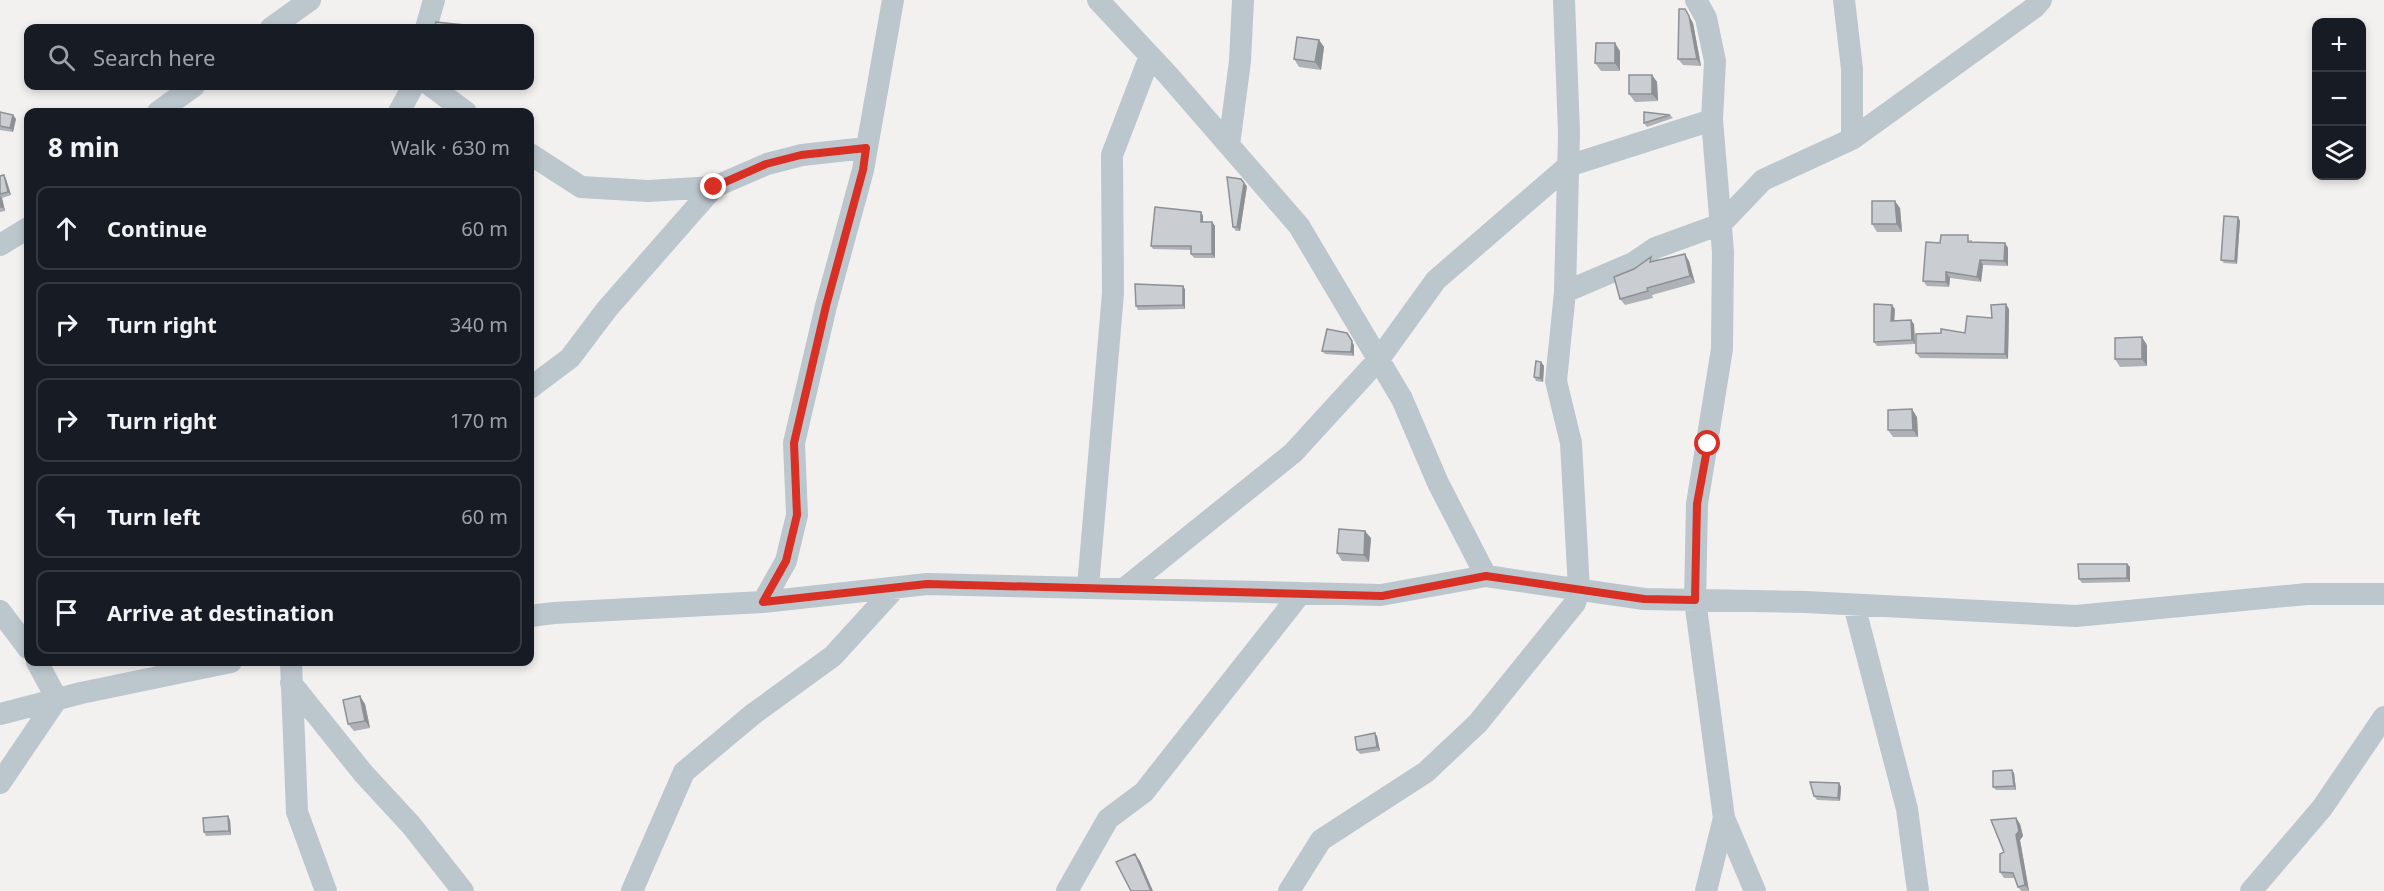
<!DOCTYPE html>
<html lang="en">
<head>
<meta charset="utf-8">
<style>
  body { margin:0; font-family:"Noto Sans",sans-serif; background:#20242c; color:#f1f3f6 }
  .controls { position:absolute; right:18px; top:18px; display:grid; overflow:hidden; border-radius:12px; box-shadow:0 3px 9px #0003 }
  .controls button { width:54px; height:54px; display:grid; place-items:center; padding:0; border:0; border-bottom:2px solid #363941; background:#171b24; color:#f1f3f6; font:30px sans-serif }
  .stop { position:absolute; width:18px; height:18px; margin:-14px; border:4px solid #d93025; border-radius:50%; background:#fff }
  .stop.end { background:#d93025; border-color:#fff; box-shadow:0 2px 6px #0008 }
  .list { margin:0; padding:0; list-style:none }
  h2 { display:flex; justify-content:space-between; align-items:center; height:78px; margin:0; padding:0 24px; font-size:26px }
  h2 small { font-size:20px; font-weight:400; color:#9ea1a6 }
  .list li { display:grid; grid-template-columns:39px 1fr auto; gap:18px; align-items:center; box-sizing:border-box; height:84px; margin:0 12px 12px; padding:0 12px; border:2px solid #363941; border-radius:12px }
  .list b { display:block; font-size:22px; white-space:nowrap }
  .list em { font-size:20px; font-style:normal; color:#9ea1a6 }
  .icon { flex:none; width:33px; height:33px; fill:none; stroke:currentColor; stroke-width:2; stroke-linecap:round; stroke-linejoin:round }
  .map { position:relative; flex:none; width:2384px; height:891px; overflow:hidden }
  .search { position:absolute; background:#171b24; box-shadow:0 3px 9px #0003; left:24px; top:24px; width:510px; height:66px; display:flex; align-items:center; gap:15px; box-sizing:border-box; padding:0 21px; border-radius:12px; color:#9ea1a6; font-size:22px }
  .panel { position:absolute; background:#171b24; box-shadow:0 3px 9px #0003; left:24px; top:108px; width:510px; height:558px; border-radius:12px }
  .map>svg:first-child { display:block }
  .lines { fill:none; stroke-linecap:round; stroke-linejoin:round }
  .minor { stroke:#bcc6cd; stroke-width:22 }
  .wall { fill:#aeb1b5 }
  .shaded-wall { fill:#8d9094 }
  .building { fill:#caced3; stroke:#8d9094; stroke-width:1.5 }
  .route { stroke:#d93025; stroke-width:8 }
</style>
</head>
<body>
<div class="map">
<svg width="2384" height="891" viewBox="0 0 2384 891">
  <rect width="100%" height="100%" fill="#f3f0f0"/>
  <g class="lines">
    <path class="minor" d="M 1098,0 L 1168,75 L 1299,226 L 1402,399 L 1438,483 L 1486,576
      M 1696,0 L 1706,18 L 1715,61 L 1712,120 L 1723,252 L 1722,349 L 1697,504 L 1695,600 L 1724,818 L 1706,891
      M 1844,0 L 1852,69 L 1852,139
      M 271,28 L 310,0
      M 426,28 L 434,0
      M 431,86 L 466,112
      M 158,112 L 194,86
      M 399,112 L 413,86
      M 1229,145 L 1240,61 L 1243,0
      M 530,154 L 581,187 L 648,191 L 714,187 L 767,164 L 802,155 L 866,148
      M 0,245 L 28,228
      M 1565,292 L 1633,263 L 1655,248 L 1721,224 L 1763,180 L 1852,139 L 2035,7 L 2041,0
      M 530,388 L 570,358 L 607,309 L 714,187
      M 1088,587 L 1113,293 L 1112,155 L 1150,56
      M 1125,588 L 1293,453 L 1379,359 L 1436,280 L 1568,166 L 1712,120
      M 763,602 L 786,561 L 797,515 L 794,443 L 826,306 L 863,170 L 893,0
      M 1854,605 L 1907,809 L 1918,891
      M 0,611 L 28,648
      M 530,616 L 554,613 L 763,602 L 927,584 L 1381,595 L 1486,576 L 1644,599 L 1806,602 L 2076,616 L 2307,594 L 2384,594
      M 291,662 L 297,812 L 326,891
      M 291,683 L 363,773 L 411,825 L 463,891
      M 0,714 L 81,693 L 231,662
      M 0,783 L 57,699 L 37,662
      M 1724,818 L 1755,891
      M 632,891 L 684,772 L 752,715 L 833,656 L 895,588
      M 1067,891 L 1108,819 L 1144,792 L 1301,593
      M 1289,891 L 1321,840 L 1426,772 L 1478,723 L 1575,603 L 1579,589 L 1571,443 L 1556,381 L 1565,292 L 1569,133 L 1564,0
      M 2251,891 L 2322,808 L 2384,717"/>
  </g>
  <path class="wall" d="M 1685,9 L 1693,23 L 1701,66 L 1683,65 L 1678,59 Z
    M 1319,40 L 1324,47 L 1321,70 L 1299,67 L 1294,59 Z
    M 1620,51 L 1620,71 L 1601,71 L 1595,63 Z
    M 1652,75 L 1657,82 L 1658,101 L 1635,102 L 1629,94 Z
    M 0,112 L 13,115 L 16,119 L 13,132 L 0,130 Z
    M 1670,115 L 1673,118 L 1647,127 L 1644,123 Z
    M 0,176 L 6,179 L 11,195 L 2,198 L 5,211 L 0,212 Z
    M 1247,186 L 1240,231 L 1236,231 L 1233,227 Z
    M 1900,208 L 1902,232 L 1877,232 L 1872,224 Z
    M 1201,212 L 1203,216 L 1203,222 L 1212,222 L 1215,226 L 1215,258 L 1194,258 L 1191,254 L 1191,250 L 1153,249 L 1151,246 Z
    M 2238,217 L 2240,221 L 2237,264 L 2224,263 L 2221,260 Z
    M 1972,240 L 1972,242 L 2005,243 L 2008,248 L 2008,266 L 1983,265 L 1981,282 L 1950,278 L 1949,287 L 1927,286 L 1923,281 L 1940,243 Z
    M 1689,261 L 1695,283 L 1652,295 L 1653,298 L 1625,305 L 1620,299 L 1654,262 Z
    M 1185,289 L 1185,309 L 1138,310 L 1136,306 Z
    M 1895,309 L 1894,321 L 1914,324 L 1915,344 L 1877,346 L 1874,342 Z
    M 2009,309 L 2008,359 L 1920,358 L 1916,353 L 1965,333 Z
    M 1354,345 L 1354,356 L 1325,354 L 1322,351 Z
    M 2147,345 L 2147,366 L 2120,367 L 2115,359 Z
    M 1541,362 L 1544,366 L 1543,382 L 1536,381 L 1534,377 Z
    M 1917,417 L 1918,437 L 1893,437 L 1888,430 Z
    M 1371,538 L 1369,562 L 1342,561 L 1337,553 Z
    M 2127,564 L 2130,567 L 2130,582 L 2082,583 L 2079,579 Z
    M 365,704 L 370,728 L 354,731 L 348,724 Z
    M 1377,736 L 1380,751 L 1360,754 L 1357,750 Z
    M 2012,770 L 2014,773 L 2016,790 L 1996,790 L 1993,787 Z
    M 1839,783 L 1841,787 L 1840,801 L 1817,800 L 1814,796 Z
    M 228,816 L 230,820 L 231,835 L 206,836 L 204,832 Z
    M 2016,818 L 2020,824 L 2023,836 L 2020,840 L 2029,891 L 2021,891 L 2018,887 L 2015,878 L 2004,878 L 2000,872 L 2004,852 Z"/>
  <path class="shaded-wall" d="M 1685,9 L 1693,23 L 1701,66 L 1697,59 Z
    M 1319,40 L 1324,47 L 1321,70 L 1315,62 Z
    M 1615,43 L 1620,51 L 1620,71 L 1615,63 Z
    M 1652,75 L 1657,82 L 1658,101 L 1652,94 Z
    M 13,115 L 16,119 L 13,132 L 10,128 Z
    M 4,175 L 6,179 L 11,195 L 8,192 Z
    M 1244,183 L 1247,186 L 1240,231 L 1237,227 Z
    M 0,195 L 2,198 L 5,211 L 2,207 Z
    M 1895,201 L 1900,208 L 1902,232 L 1897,224 Z
    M 1201,212 L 1203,216 L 1203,226 L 1201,222 Z
    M 2238,217 L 2240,221 L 2237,264 L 2235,261 Z
    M 1212,222 L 1215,226 L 1215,258 L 1212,254 Z
    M 2005,243 L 2008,248 L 2008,266 L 2004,261 Z
    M 1685,254 L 1689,261 L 1695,283 L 1690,276 Z
    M 1980,260 L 1983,265 L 1981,282 L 1977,277 Z
    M 1946,272 L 1950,278 L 1949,287 L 1946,282 Z
    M 1183,286 L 1185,289 L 1185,309 L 1183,305 Z
    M 2006,304 L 2009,309 L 2008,359 L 2005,354 Z
    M 1892,305 L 1895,309 L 1894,325 L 1891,321 Z
    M 1911,320 L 1914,324 L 1915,344 L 1912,340 Z
    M 1347,333 L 1354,345 L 1354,356 L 1351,352 Z
    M 2142,337 L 2147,345 L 2147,366 L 2142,359 Z
    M 1541,362 L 1544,366 L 1543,382 L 1540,378 Z
    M 1912,409 L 1917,417 L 1918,437 L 1913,430 Z
    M 1365,531 L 1371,538 L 1369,562 L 1364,555 Z
    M 2127,564 L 2130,567 L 2130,582 L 2127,578 Z
    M 360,696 L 365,704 L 370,728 L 365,721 Z
    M 1375,733 L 1377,736 L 1380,751 L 1377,747 Z
    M 2012,770 L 2014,773 L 2016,790 L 2014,786 Z
    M 1839,783 L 1841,787 L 1840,801 L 1838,798 Z
    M 228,816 L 230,820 L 231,835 L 229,831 Z
    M 2016,818 L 2020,824 L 2023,836 L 2020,840 L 2029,891 L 2025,885 L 2016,835 Z
    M 1135,854 L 1140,861 L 1153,891 L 1151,891 Z"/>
  <path class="building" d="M 1679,9 L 1685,9 L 1689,16 L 1697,59 L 1678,59 Z
    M 436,22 L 464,25 L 463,28 L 434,28 Z
    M 1297,37 L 1319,40 L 1315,62 L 1294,59 Z
    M 1596,43 L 1615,43 L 1615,63 L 1595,63 Z
    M 1629,75 L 1652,75 L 1652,94 L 1629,94 Z
    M 0,112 L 13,115 L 10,128 L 0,126 Z
    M 1644,112 L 1670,115 L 1644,123 Z
    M 4,175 L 8,192 L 0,194 L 0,176 Z
    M 1227,177 L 1241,179 L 1244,183 L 1237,227 L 1233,227 Z
    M 0,198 L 2,207 L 0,207 Z
    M 1872,201 L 1895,201 L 1897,224 L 1872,224 Z
    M 1155,207 L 1201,212 L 1201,222 L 1212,222 L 1212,254 L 1191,254 L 1191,246 L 1151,246 Z
    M 2224,216 L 2238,217 L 2235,261 L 2221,260 Z
    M 1941,235 L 1968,235 L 1968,242 L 2005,243 L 2004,261 L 1980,260 L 1977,277 L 1946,272 L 1946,282 L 1923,281 L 1926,242 L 1940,243 Z
    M 1685,254 L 1690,276 L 1647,288 L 1648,291 L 1620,299 L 1614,277 L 1634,269 L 1651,257 L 1650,262 Z
    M 1135,284 L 1183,286 L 1183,305 L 1136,306 Z
    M 1874,304 L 1892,305 L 1891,321 L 1911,320 L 1912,340 L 1874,342 Z
    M 2006,304 L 2005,354 L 1916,353 L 1916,334 L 1941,333 L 1941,329 L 1965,333 L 1967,316 L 1992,318 L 1991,305 Z
    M 1327,329 L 1347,333 L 1352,341 L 1351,352 L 1322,351 Z
    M 2142,337 L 2142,359 L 2115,359 L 2115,338 Z
    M 1536,361 L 1541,362 L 1540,378 L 1534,377 Z
    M 1912,409 L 1913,430 L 1888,430 L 1888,410 Z
    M 1339,529 L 1365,531 L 1364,555 L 1337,553 Z
    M 2078,564 L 2127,564 L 2127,578 L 2079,579 Z
    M 360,696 L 365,721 L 348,724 L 343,700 Z
    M 1375,733 L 1377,747 L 1357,750 L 1355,737 Z
    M 2012,770 L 2014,786 L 1993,787 L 1993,771 Z
    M 1810,782 L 1839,783 L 1838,798 L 1814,796 Z
    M 228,816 L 229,831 L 204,832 L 203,818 Z
    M 2016,818 L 2019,831 L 2016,835 L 2025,885 L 2018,887 L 2013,873 L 2000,872 L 2000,854 L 2004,852 L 1991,820 Z
    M 1135,854 L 1151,891 L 1131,891 L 1116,862 Z"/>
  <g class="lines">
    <path class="route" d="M 714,187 L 766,164 L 801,155 L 866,148 L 863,170 L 826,306 L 794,443 L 797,515 L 786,561 L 763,602 L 927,584 L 1382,596 L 1486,576 L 1644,599 L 1695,600 L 1697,504 L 1708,444"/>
  </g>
</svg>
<div class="controls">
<button>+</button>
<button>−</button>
<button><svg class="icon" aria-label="layers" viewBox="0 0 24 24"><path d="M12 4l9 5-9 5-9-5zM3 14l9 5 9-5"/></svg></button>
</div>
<div class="stop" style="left:1708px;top:444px"></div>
<div class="stop end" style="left:714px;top:187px"></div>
<div class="search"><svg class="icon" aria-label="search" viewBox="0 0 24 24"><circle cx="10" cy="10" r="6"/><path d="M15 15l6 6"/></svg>Search here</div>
<section class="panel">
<h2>8 min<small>Walk · 630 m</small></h2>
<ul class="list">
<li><svg class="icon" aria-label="ahead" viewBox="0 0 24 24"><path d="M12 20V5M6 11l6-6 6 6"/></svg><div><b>Continue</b></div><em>60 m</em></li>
<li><svg class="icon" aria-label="right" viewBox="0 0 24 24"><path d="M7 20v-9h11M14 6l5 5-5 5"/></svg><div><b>Turn right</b></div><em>340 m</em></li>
<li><svg class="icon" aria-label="right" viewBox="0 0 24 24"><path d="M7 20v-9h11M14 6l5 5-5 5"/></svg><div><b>Turn right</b></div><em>170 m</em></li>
<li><svg class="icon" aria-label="left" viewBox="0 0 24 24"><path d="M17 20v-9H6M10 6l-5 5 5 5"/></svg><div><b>Turn left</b></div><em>60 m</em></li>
<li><svg class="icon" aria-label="arrive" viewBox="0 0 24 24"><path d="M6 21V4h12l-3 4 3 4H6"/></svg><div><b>Arrive at destination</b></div></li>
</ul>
</section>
</div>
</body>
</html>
